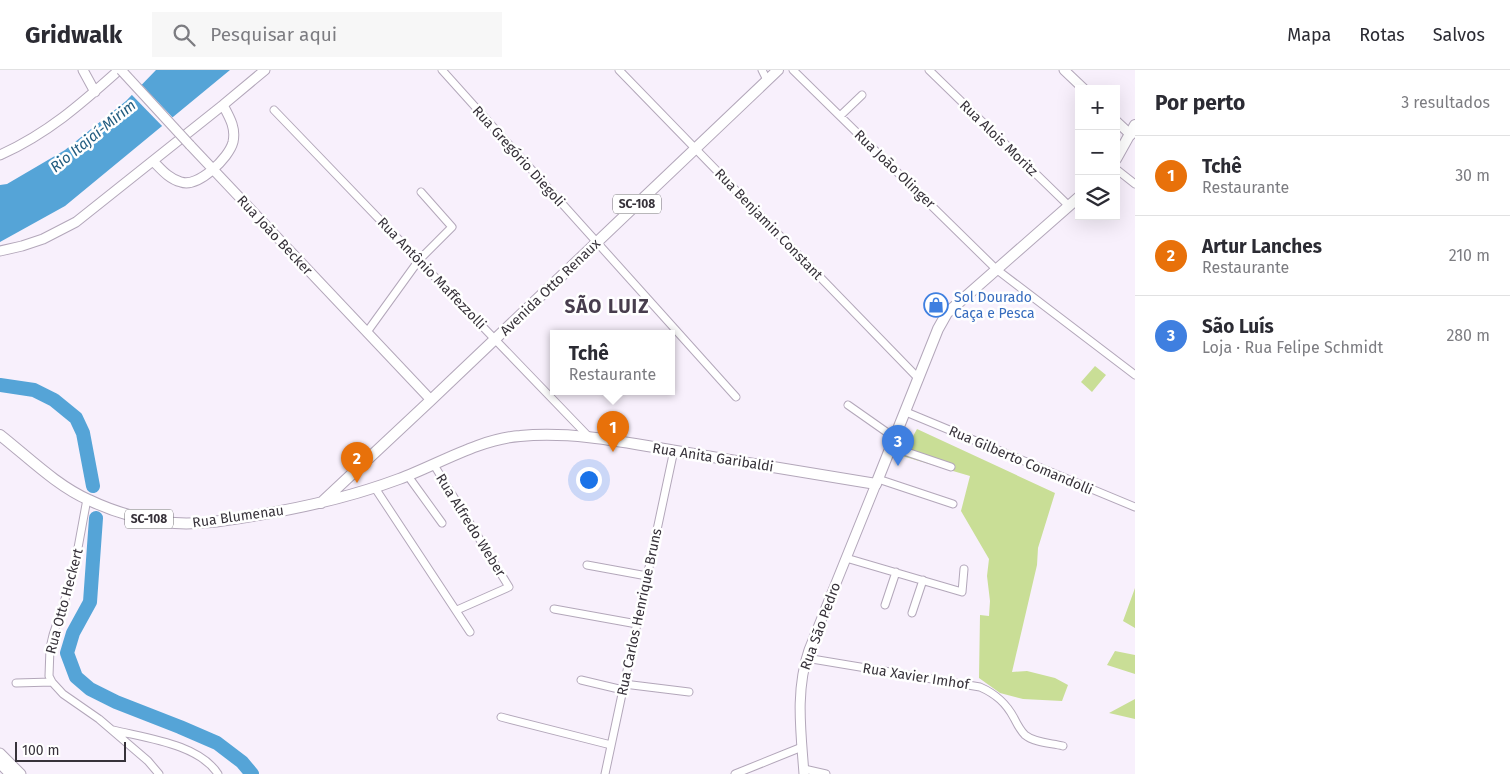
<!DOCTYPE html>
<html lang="pt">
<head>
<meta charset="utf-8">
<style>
  body { margin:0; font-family:"Fira Sans",sans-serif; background:#f7f7f7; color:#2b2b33 }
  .controls { position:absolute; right:15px; top:15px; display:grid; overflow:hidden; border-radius:0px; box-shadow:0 5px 20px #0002 }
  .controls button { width:45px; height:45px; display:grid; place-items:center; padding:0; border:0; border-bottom:1px solid #e1e1e2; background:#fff; color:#2b2b33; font:25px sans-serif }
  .scale { position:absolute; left:15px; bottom:12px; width:111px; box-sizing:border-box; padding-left:5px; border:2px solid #37323a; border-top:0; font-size:14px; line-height:18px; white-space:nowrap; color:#37323a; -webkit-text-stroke:4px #fff; paint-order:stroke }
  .you { position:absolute; left:588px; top:409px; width:18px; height:18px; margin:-12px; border:4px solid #fff; border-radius:50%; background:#1a73e8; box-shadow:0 0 0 8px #1a73e833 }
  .badge { display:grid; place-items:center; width:32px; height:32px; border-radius:50%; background:#0b8043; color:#fff; font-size:16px; font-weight:700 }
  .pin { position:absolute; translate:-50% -41px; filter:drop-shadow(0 1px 2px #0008) }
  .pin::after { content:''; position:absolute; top:26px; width:18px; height:15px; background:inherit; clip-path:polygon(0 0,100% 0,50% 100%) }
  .popup { position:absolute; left:550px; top:260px; width:125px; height:65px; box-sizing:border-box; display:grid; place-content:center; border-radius:0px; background:#fff; filter:drop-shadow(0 1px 4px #0005); font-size:16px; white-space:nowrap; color:#7c7c81 }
  .popup b { font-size:19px; color:#2b2b33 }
  .popup::after { content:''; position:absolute; left:50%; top:100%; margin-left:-10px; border:10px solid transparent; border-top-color:#fff }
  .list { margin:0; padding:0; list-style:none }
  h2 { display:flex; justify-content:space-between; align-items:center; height:65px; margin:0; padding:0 20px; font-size:21px }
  h2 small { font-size:16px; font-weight:400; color:#7c7c81 }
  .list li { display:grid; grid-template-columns:32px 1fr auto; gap:15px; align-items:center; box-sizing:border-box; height:80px; padding:0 20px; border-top:1px solid #e1e1e2 }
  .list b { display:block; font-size:19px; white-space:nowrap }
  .list p { margin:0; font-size:16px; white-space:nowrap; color:#7c7c81 }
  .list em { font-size:16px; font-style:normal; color:#7c7c81 }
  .icon { flex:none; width:28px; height:28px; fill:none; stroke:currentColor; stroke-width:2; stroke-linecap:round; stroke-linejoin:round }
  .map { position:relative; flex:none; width:1135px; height:704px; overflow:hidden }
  header { display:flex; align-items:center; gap:30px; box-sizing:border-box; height:70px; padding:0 25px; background:#fff; border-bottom:1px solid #e1e1e2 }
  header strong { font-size:24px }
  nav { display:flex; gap:28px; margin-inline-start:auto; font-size:18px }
  .search { width:350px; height:45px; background:#f7f7f7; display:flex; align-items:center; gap:12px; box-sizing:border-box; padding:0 18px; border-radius:0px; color:#7c7c81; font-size:19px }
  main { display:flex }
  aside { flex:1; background:#fff }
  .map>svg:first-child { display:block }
  .green { fill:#c9de96 }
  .water { fill:#55a4d7 }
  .pier { fill:#f8f0fc }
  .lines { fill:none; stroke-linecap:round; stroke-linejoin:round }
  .river { stroke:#55a4d7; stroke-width:14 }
  .minor-casing { stroke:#b3a7ba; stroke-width:9 }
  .tertiary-casing { stroke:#b3a7ba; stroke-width:11 }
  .secondary-casing { stroke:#b3a7ba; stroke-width:11 }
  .primary-casing { stroke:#b3a7ba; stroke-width:12 }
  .minor { stroke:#fff; stroke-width:7 }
  .tertiary { stroke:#fff; stroke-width:9 }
  .secondary { stroke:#fff; stroke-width:9 }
  .primary { stroke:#fff; stroke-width:10 }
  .secondary-bridge-casing { stroke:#b3a7ba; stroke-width:11; stroke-linecap:butt }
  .secondary-bridge { stroke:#fff; stroke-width:9 }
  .labels { text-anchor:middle; stroke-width:5; stroke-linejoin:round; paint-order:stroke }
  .shield { fill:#fff; stroke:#737075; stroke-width:1 }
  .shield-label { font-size:12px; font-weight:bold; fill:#37323a }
  .street-label { font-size:14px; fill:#37323a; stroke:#fff }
  .shop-label { font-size:14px; fill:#366cbe; stroke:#fff; text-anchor:start }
  .water-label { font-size:15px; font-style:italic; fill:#225c7f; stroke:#fff }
  .district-label { font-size:19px; font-weight:bold; letter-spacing:1px; fill:#473d4d; stroke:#fff }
</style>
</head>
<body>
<header>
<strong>Gridwalk</strong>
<div class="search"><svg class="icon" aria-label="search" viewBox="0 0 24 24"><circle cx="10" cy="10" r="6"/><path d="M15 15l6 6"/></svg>Pesquisar aqui</div>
<nav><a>Mapa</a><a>Rotas</a><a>Salvos</a></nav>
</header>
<main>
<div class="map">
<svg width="1135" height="704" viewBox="0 0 1135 704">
  <rect width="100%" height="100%" fill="#f8f0fc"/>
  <path class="green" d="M 1095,296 L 1106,305 L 1092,322 L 1081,312 Z
    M 917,359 L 1055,423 L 1038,478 L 1037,495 L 1012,602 L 1027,601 L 1055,608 L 1068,615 L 1062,631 L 1023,629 L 1000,623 L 979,608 L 980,545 L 989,546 L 990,531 L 987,506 L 989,489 L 961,441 L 970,406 L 902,386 Z
    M 1135,518 L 1135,558 L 1123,551 Z
    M 1115,581 L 1135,585 L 1135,604 L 1107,595 Z
    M 1135,629 L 1135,649 L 1109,643 Z"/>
  <path class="water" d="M 156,0 L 230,0 L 65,136 L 0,172 L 0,115 L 7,114 L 65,80 L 126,31 Z"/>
  <path class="pier" d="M 140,13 L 175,50 L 165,59 L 130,23 Z"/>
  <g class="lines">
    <path class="river" d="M 0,315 L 34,320 L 54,330 L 76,348 L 83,363 L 93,416
      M 96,448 L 90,532 L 73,563 L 67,583 L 76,607 L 90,619 L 116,632 L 180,657 L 217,673 L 242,692 L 252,704"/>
    <g class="minor-casing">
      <path id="minor" d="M 442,0 L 736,327
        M 619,0 L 919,309
        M 762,0 L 767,10
        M 793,0 L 996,199 L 1135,305
        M 929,0 L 1068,135
        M 274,40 L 589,367
        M 840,46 L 862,25
        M 1116,99 L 1135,114
        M 367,262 L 419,190 L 452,157 L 421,122
        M 848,335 L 895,368
        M 906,342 L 1135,437
        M 892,377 L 951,397
        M 434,395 L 509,517 L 457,540
        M 408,406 L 442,453
        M 878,409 L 953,434
        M 375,418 L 470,562
        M 87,429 L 73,505 L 53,565 L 50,578 L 49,606 L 52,612 L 63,624 L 99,649 L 148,691 L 159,704
        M 846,488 L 962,522 L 964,499
        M 587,495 L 647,506
        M 885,535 L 896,502
        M 554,539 L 637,554
        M 912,543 L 923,510
        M 806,588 L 980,617 C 996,624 1006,633 1014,648 C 1017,654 1020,660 1025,665 C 1035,673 1051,673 1063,676
        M 581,610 L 623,620
        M 16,613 L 52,612
        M 624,614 L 689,622
        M 501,647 L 611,675
        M 113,660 C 145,668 199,674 218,704
        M 804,699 L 826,704
        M 605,704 L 674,380
        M 735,704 L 802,677"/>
    </g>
    <g class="tertiary-casing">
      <path id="tertiary" d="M 1064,0 L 1084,19
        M 1116,51 L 1131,65"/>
    </g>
    <g class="secondary-casing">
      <path id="secondary" d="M 83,0 L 95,22
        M 190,75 L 431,330
        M 0,85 C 47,64 81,34 119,0
        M 153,91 C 161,99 169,109 181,112 C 198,118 229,88 233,72 C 236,58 230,48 223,35
        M 0,181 L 22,176 L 43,169 L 76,152 L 223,35 L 265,0
        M 0,683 L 21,704
        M 0,694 L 10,704
        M 804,704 C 801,662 795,621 809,580 L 876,414"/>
    </g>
    <g class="primary-casing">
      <path id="primary" d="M 1116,89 L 1135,55
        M 0,365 C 28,387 57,416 89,430 C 112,441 139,449 164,452 C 193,456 223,451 252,446 C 302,438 351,427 399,409 C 437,395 479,369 520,366 C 572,361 624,372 676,381 C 743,392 809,403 876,414 L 938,259 L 947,243 L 1079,127
        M 321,433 L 431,330 L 778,0"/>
    </g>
    <use href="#minor" class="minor"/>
    <use href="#tertiary" class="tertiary"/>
    <use href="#secondary" class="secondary"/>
    <use href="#primary" class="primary"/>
    <g class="secondary-bridge-casing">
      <path id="secondary-bridge" d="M 121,0 L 190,75"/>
    </g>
    <use href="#secondary-bridge" class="secondary-bridge"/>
  </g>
  <defs>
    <g id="shop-ring" transform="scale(1.25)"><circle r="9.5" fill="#fff" stroke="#3f7fe0" stroke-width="1.5"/><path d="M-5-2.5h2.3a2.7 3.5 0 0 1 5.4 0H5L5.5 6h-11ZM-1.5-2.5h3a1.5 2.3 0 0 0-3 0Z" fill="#3f7fe0"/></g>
  </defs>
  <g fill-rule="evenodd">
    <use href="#shop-ring" x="936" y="235"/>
  </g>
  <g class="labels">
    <g class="shield">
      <rect x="613" y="124.5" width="48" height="19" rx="4"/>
      <rect x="125" y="439.5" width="48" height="19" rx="4"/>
    </g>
    <g class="shield-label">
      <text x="637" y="138">SC-108</text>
      <text x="149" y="453">SC-108</text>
    </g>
    <g class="street-label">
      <text transform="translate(999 68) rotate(44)" y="5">Rua Alois Moritz</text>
      <text transform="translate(519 86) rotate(48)" y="5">Rua Gregório Diegoli</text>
      <text transform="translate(895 99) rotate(44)" y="5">Rua João Olinger</text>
      <text transform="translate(769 154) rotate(46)" y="5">Rua Benjamin Constant</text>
      <text transform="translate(275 165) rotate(47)" y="5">Rua João Becker</text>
      <text transform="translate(432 203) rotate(46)" y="5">Rua Antônio Maffezzolli</text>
      <text transform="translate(550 217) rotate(-44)" y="5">Avenida Otto Renaux</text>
      <text transform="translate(713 387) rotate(9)" y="5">Rua Anita Garibaldi</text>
      <text transform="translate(1021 390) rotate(23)" y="5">Rua Gilberto Comandolli</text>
      <text transform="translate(238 446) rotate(-8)" y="5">Rua Blumenau</text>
      <text transform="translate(471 455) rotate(58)" y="5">Rua Alfredo Weber</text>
      <text transform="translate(64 531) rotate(-75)" y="5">Rua Otto Heckert</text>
      <text transform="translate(639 542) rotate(-78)" y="5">Rua Carlos Henrique Bruns</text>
      <text transform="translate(820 556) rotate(-70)" y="5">Rua São Pedro</text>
      <text transform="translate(916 606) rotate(9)" y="5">Rua Xavier Imhof</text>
    </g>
    <g class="shop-label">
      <text x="954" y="232">Sol Dourado<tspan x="954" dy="16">Caça e Pesca</tspan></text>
    </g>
    <g class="water-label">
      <text transform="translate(93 66) rotate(-39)" y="5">Rio Itajaí-Mirim</text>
    </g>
    <g class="district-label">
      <text x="607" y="243">SÃO LUIZ</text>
    </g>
  </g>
</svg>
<div class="controls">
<button>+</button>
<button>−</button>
<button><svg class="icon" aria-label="layers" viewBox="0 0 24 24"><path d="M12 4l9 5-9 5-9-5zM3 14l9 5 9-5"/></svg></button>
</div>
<div class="scale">100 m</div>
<div class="you"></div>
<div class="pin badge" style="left:613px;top:382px;background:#e8710a">1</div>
<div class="popup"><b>Tchê</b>Restaurante</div>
<div class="pin badge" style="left:357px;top:413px;background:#e8710a">2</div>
<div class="pin badge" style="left:898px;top:396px;background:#3f7fe0">3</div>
</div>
<aside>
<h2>Por perto<small>3 resultados</small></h2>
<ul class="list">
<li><span class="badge" style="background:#e8710a">1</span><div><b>Tchê</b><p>Restaurante</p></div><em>30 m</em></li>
<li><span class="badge" style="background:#e8710a">2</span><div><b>Artur Lanches</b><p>Restaurante</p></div><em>210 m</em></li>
<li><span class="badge" style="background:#3f7fe0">3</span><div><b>São Luís</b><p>Loja · Rua Felipe Schmidt</p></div><em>280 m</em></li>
</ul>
</aside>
</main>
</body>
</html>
